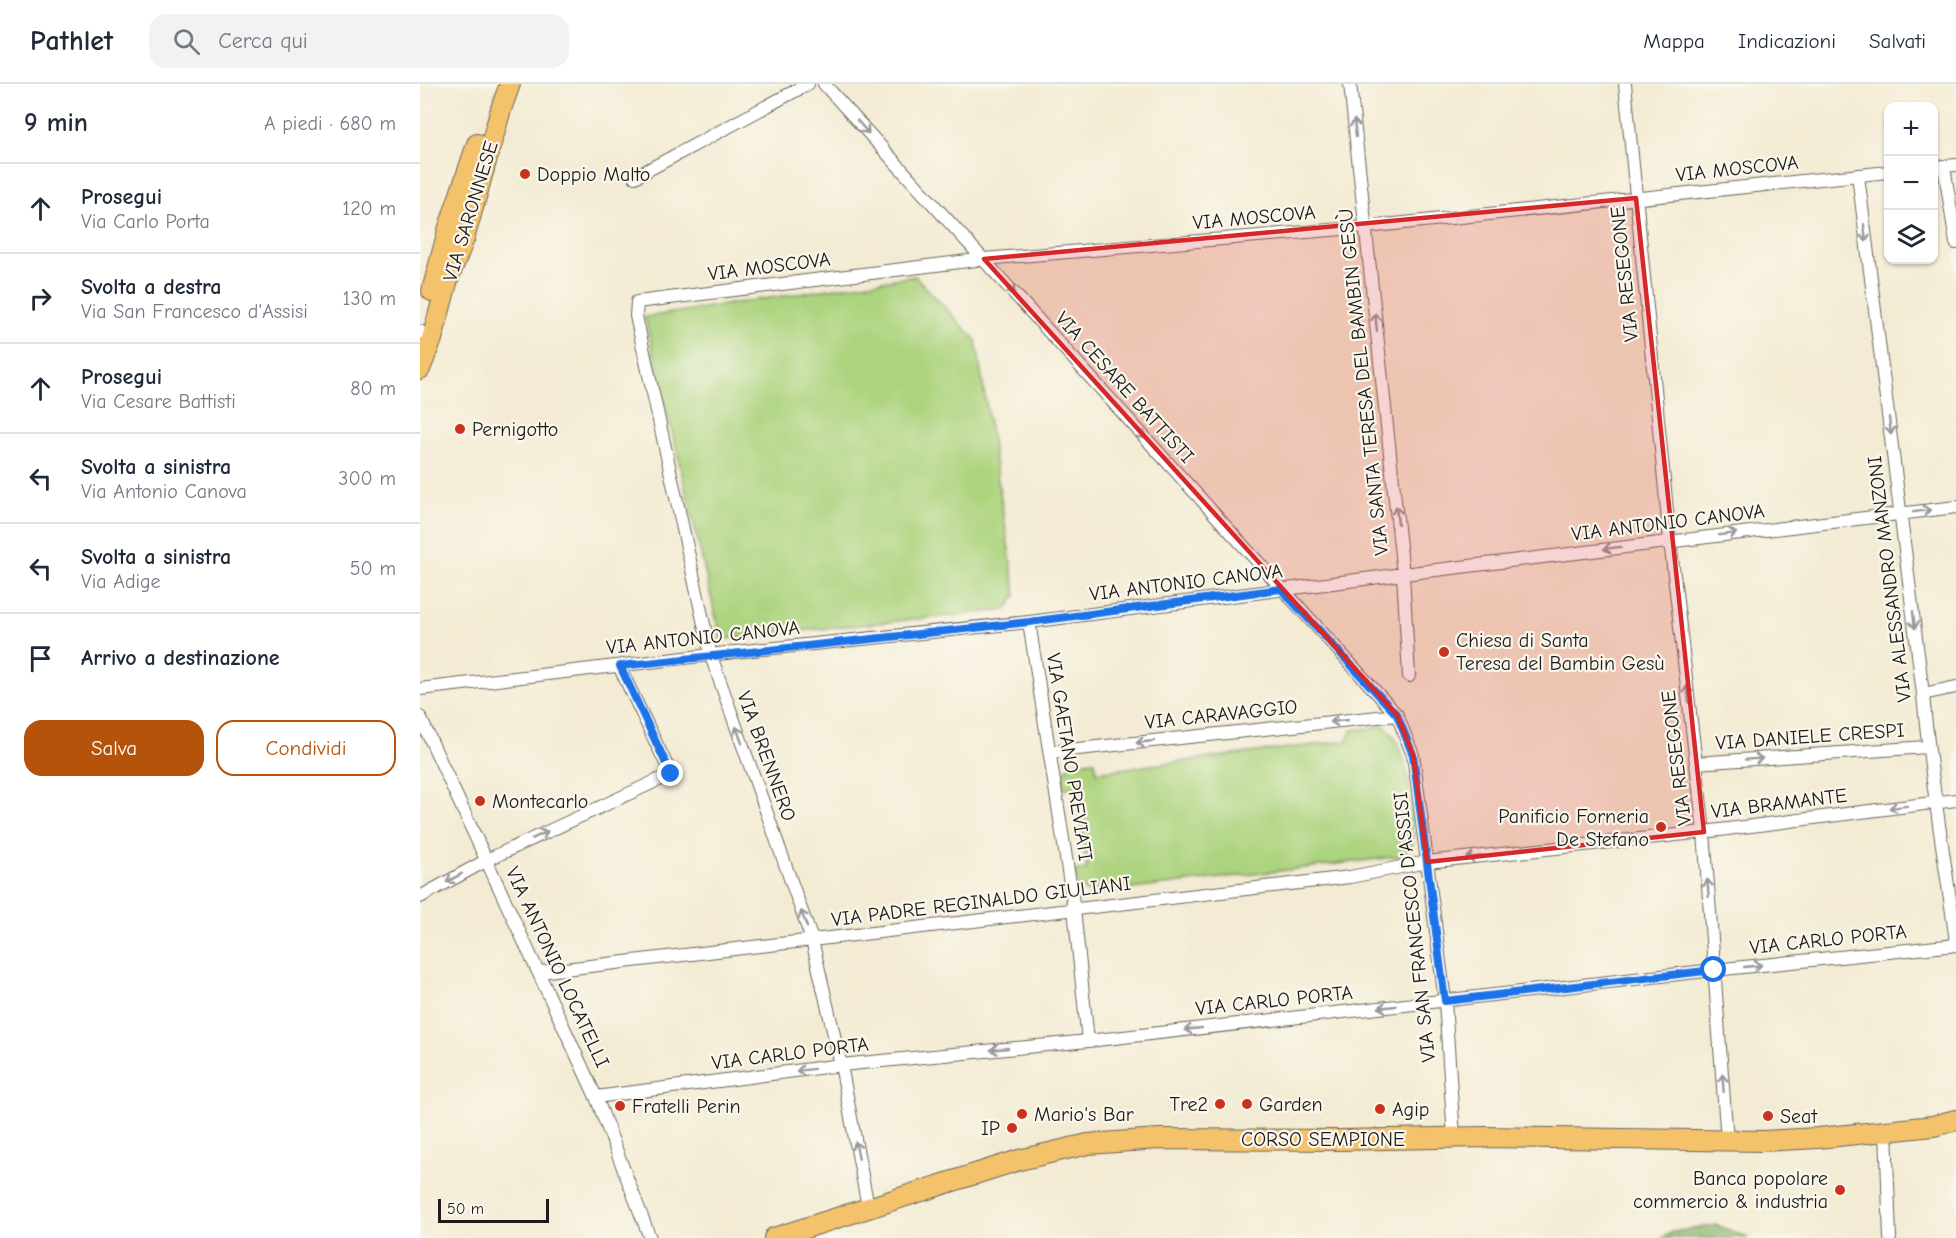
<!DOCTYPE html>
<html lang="it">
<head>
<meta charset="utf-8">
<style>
  body { margin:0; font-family:"Comic Neue",sans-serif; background:#f2f2f3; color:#1f2937 }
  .controls { position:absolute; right:18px; top:18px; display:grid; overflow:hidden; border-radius:12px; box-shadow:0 2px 4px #0004 }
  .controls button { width:54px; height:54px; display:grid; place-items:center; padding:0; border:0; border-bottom:2px solid #e0e1e3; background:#fff; color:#1f2937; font:30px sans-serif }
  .scale { position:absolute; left:18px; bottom:15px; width:111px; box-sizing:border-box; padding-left:6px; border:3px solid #1c1c1c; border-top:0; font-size:16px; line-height:21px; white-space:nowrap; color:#1c1c1c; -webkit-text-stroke:4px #fbf7ec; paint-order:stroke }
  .stop { position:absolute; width:18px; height:18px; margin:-14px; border:4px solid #1a73e8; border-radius:50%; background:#fff }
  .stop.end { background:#1a73e8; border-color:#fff; box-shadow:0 2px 6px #0008 }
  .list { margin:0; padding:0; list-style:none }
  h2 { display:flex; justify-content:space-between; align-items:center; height:78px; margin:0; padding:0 24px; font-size:26px }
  h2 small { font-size:20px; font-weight:400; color:#747a83 }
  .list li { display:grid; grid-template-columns:39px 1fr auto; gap:18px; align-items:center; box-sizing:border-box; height:90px; padding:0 24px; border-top:2px solid #e0e1e3 }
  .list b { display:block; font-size:22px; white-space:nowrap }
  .list p { margin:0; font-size:20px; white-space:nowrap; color:#747a83 }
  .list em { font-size:20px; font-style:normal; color:#747a83 }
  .actions { display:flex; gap:12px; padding:18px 24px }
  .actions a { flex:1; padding:14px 0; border:2px solid #b45309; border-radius:18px; text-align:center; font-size:21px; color:#b45309 }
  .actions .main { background:#b45309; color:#fff }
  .icon { flex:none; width:33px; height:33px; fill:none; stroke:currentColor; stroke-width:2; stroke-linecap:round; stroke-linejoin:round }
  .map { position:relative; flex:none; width:1536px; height:1154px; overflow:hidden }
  header { display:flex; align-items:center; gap:36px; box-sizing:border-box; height:84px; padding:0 30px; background:#fff; border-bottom:2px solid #e0e1e3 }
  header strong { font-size:28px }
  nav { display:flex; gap:33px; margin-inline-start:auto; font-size:21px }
  .search { width:420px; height:54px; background:#f2f2f3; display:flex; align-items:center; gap:15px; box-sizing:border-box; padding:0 21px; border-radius:18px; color:#747a83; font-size:22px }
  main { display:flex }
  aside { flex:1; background:#fff }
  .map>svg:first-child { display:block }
  .green { fill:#acd37d; stroke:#64784c; stroke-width:1.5 }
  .forest { fill:#89b56c; stroke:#526844; stroke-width:1.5 }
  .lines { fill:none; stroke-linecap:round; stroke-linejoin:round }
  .minor-casing { stroke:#67645c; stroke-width:14 }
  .primary-casing { stroke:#67645c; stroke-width:22 }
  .minor { stroke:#fff; stroke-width:12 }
  .primary { stroke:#f3c26a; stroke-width:20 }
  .oneway { stroke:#999 }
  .route { stroke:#1a73e8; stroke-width:8 }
  .marked { fill:#d62828; fill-opacity:0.2; stroke:#d62828; stroke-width:4.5; stroke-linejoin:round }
  .poi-dot { fill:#c8321e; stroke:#fbf7ec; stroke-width:2 }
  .labels { text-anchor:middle; stroke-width:4.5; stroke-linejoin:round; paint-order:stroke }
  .street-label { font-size:20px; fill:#1c1c1c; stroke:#fbf7ec }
  .poi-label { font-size:20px; fill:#1c1c1c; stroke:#fbf7ec; text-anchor:start }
</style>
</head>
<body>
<header>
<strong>Pathlet</strong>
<div class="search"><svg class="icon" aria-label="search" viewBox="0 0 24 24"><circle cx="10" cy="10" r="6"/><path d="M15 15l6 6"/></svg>Cerca qui</div>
<nav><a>Mappa</a><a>Indicazioni</a><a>Salvati</a></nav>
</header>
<main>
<aside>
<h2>9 min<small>A piedi · 680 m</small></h2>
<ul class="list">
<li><svg class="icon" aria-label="ahead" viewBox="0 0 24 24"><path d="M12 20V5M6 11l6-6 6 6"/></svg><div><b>Prosegui</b><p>Via Carlo Porta</p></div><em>120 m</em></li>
<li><svg class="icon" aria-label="right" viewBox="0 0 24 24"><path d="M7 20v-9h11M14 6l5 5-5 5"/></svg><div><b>Svolta a destra</b><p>Via San Francesco d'Assisi</p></div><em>130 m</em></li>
<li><svg class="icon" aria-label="ahead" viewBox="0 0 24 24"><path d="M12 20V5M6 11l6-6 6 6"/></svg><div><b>Prosegui</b><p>Via Cesare Battisti</p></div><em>80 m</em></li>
<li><svg class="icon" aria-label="left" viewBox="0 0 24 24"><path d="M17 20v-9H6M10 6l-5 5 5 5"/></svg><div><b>Svolta a sinistra</b><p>Via Antonio Canova</p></div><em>300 m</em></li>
<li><svg class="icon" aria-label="left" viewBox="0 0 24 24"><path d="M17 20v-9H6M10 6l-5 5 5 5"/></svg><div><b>Svolta a sinistra</b><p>Via Adige</p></div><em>50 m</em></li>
<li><svg class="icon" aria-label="arrive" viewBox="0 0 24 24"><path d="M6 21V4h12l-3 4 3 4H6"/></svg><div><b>Arrivo a destinazione</b></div></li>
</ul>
<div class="actions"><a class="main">Salva</a><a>Condividi</a></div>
</aside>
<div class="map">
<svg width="1536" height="1154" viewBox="0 0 1536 1154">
  <rect width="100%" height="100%" fill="#fbf7ec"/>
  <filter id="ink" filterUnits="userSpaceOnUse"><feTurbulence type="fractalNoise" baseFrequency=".0167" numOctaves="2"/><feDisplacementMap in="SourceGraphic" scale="12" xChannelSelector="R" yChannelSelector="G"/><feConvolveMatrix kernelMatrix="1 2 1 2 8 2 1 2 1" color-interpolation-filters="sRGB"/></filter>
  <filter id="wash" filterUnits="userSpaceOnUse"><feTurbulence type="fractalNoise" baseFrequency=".008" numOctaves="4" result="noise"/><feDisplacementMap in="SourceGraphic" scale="24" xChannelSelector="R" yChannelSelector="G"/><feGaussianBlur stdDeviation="1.35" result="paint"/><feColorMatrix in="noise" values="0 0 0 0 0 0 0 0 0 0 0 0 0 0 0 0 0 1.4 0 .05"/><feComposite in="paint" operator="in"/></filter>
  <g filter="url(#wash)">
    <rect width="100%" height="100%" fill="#f3ebd3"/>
    <path class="green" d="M 495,192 L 556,256 L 596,511 L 586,526 L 301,555 L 225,233 Z
      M 965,642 C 992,666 990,725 993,759 L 982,772 L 671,810 L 658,803 L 655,787 L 667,785 L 655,704 L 644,705 L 642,691 L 652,679 L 675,677 L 677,688 L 926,657 L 932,646 Z"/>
    <path class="forest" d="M 1296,1141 L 1329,1154 L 1242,1154 L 1252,1148 Z"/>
  </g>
  <g filter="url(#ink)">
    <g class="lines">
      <g class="minor-casing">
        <path id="minor" d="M 404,0 L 977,631 L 993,671 L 996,692 L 1025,917 L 1034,1054
          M 930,0 L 983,490 L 989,592
          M 1205,0 L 1250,457 L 1284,748 L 1307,1057
          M 1524,82 L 1536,159
          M 1514,83 L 1536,81
          M 1438,91 L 1503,610 C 1510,693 1525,775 1536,858
          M 215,93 L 388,0
          M 0,247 L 1,249
          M 609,538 L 654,825 L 668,957
          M 0,605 L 315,568 L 609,538 L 983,490 L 1536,423
          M 1503,610 L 1536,603
          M 0,633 L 176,1013 L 230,1154
          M 630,668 L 977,631
          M 1276,679 L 1507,663
          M 0,813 L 67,776 L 251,690 L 199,582
          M 119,888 L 930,793 L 1007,778 L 1284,748 L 1536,716
          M 176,1013 L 421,981 L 668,957 L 1294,886 L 1536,861
          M 1466,1047 L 1470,1154
          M 448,1123 L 421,981 L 392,856 L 291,572 L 216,232 L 217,218 L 564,175 L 946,143 L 1468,88"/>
      </g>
      <g class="primary-casing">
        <path id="primary" d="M 12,207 L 29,143 L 57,60
          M 0,285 L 12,255 L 28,195 L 44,155 L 81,25 L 90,0
          M 354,1154 L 599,1076 L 668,1060 L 739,1055 L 920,1056 L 1063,1053 L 1343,1057 L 1398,1054 L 1466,1047 L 1513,1042 L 1536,1036"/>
      </g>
      <use href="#minor" class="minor"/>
      <use href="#primary" class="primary"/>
    </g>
    <defs><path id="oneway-shaft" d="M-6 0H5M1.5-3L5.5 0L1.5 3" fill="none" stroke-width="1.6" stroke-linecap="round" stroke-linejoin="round" transform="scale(1.5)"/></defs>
    <g class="oneway">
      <use href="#oneway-shaft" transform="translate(443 43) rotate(48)"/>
      <use href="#oneway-shaft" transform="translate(935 44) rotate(-96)"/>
      <use href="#oneway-shaft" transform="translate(1445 149) rotate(83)"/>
      <use href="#oneway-shaft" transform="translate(589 203) rotate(48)"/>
      <use href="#oneway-shaft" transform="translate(956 238) rotate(-96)"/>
      <use href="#oneway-shaft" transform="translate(1470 342) rotate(83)"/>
      <use href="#oneway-shaft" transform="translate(719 348) rotate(48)"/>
      <use href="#oneway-shaft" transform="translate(1502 427) rotate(-7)"/>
      <use href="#oneway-shaft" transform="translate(977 431) rotate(-96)"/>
      <use href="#oneway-shaft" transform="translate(1308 450) rotate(-7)"/>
      <use href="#oneway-shaft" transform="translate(1192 464) rotate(173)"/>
      <use href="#oneway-shaft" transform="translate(1494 536) rotate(83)"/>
      <use href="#oneway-shaft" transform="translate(1268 610) rotate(-97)"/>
      <use href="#oneway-shaft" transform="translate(919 637) rotate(174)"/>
      <use href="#oneway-shaft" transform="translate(319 651) rotate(-110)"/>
      <use href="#oneway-shaft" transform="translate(725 658) rotate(174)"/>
      <use href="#oneway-shaft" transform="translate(1334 675) rotate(-4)"/>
      <use href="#oneway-shaft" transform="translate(1478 723) rotate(173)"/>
      <use href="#oneway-shaft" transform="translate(120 751) rotate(-25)"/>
      <use href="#oneway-shaft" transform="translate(1055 773) rotate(174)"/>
      <use href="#oneway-shaft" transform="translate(34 794) rotate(151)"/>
      <use href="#oneway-shaft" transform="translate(1288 804) rotate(-94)"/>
      <use href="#oneway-shaft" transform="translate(384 835) rotate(-110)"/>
      <use href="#oneway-shaft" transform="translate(1333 882) rotate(-6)"/>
      <use href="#oneway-shaft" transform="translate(967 923) rotate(174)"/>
      <use href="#oneway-shaft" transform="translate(773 945) rotate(174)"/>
      <use href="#oneway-shaft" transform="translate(579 965) rotate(174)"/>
      <use href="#oneway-shaft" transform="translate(385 986) rotate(173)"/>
      <use href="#oneway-shaft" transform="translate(1303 999) rotate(-94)"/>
      <use href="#oneway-shaft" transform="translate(437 1066) rotate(-101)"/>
    </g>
  </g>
  <g class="lines" filter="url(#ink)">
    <path class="route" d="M 251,690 L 200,582 L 609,538 L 861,505 L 977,631 L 993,671 L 1025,917 L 1294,886"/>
  </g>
  <path class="marked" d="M 1216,114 L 1284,748 L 1007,778 L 993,671 L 977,631 L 564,175 Z"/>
  <g class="poi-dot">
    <circle cx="105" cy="90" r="6"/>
    <circle cx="40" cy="345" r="6"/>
    <circle cx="1024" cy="568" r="6"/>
    <circle cx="60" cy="717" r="6"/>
    <circle cx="1241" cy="743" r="6"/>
    <circle cx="800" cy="1020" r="6"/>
    <circle cx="827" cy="1020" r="6"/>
    <circle cx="200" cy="1022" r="6"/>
    <circle cx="960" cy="1025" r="6"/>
    <circle cx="602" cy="1030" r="6"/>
    <circle cx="1348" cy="1032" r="6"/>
    <circle cx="592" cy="1044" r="6"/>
    <circle cx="1420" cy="1106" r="6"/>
  </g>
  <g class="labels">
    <g class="street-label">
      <text transform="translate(1317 84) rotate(-6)" y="7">VIA MOSCOVA</text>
      <text transform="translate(50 127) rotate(-73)" y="7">VIA SARONNESE</text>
      <text transform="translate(834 133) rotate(-5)" y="7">VIA MOSCOVA</text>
      <text transform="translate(349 182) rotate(-7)" y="7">VIA MOSCOVA</text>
      <text transform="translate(1204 190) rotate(-96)" y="7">VIA RESEGONE</text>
      <text transform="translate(943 298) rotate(-96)" y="7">VIA SANTA TERESA DEL BAMBIN GESÙ</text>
      <text transform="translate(705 303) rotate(48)" y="7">VIA CESARE BATTISTI</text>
      <text transform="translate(1248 438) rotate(-7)" y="7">VIA ANTONIO CANOVA</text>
      <text transform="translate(1469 495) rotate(-97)" y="7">VIA ALESSANDRO MANZONI</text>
      <text transform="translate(766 498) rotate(-7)" y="7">VIA ANTONIO CANOVA</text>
      <text transform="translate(283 553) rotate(-6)" y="7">VIA ANTONIO CANOVA</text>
      <text transform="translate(801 630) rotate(-6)" y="7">VIA CARAVAGGIO</text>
      <text transform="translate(1390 652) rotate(-4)" y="7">VIA DANIELE CRESPI</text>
      <text transform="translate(347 672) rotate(70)" y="7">VIA BRENNERO</text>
      <text transform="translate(650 673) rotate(81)" y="7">VIA GAETANO PREVIATI</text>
      <text transform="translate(1256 674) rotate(-97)" y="7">VIA RESEGONE</text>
      <text transform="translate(1359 719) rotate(-7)" y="7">VIA BRAMANTE</text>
      <text transform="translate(561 817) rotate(-7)" y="7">VIA PADRE REGINALDO GIULIANI</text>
      <text transform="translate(994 843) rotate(-96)" y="7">VIA SAN FRANCESCO D'ASSISI</text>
      <text transform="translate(1408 855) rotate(-6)" y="7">VIA CARLO PORTA</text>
      <text transform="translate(138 883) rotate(65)" y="7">VIA ANTONIO LOCATELLI</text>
      <text transform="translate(854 916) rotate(-6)" y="7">VIA CARLO PORTA</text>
      <text transform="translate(370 969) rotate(-7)" y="7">VIA CARLO PORTA</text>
      <text x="903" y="1062">CORSO SEMPIONE</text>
    </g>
    <g class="poi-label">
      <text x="117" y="97">Doppio Malto</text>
      <text x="52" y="352">Pernigotto</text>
      <text x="1036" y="563">Chiesa di Santa<tspan x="1036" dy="23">Teresa del Bambin Gesù</tspan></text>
      <text x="72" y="724">Montecarlo</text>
      <text x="1229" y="739" text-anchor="end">Panificio Forneria<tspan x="1229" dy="23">De Stefano</tspan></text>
      <text x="788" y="1027" text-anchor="end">Tre2</text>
      <text x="839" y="1027">Garden</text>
      <text x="212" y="1029">Fratelli Perin</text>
      <text x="972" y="1032">Agip</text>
      <text x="614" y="1037">Mario's Bar</text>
      <text x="1360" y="1039">Seat</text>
      <text x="580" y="1051" text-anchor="end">IP</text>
      <text x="1408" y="1101" text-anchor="end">Banca popolare<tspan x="1408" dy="23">commercio &amp; industria</tspan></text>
    </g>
  </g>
</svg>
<div class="controls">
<button>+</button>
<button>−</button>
<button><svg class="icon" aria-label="layers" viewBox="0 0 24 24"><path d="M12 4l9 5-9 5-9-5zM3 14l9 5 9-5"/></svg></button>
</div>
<div class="scale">50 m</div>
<div class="stop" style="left:1294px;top:886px"></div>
<div class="stop end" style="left:251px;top:690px"></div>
</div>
</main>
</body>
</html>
